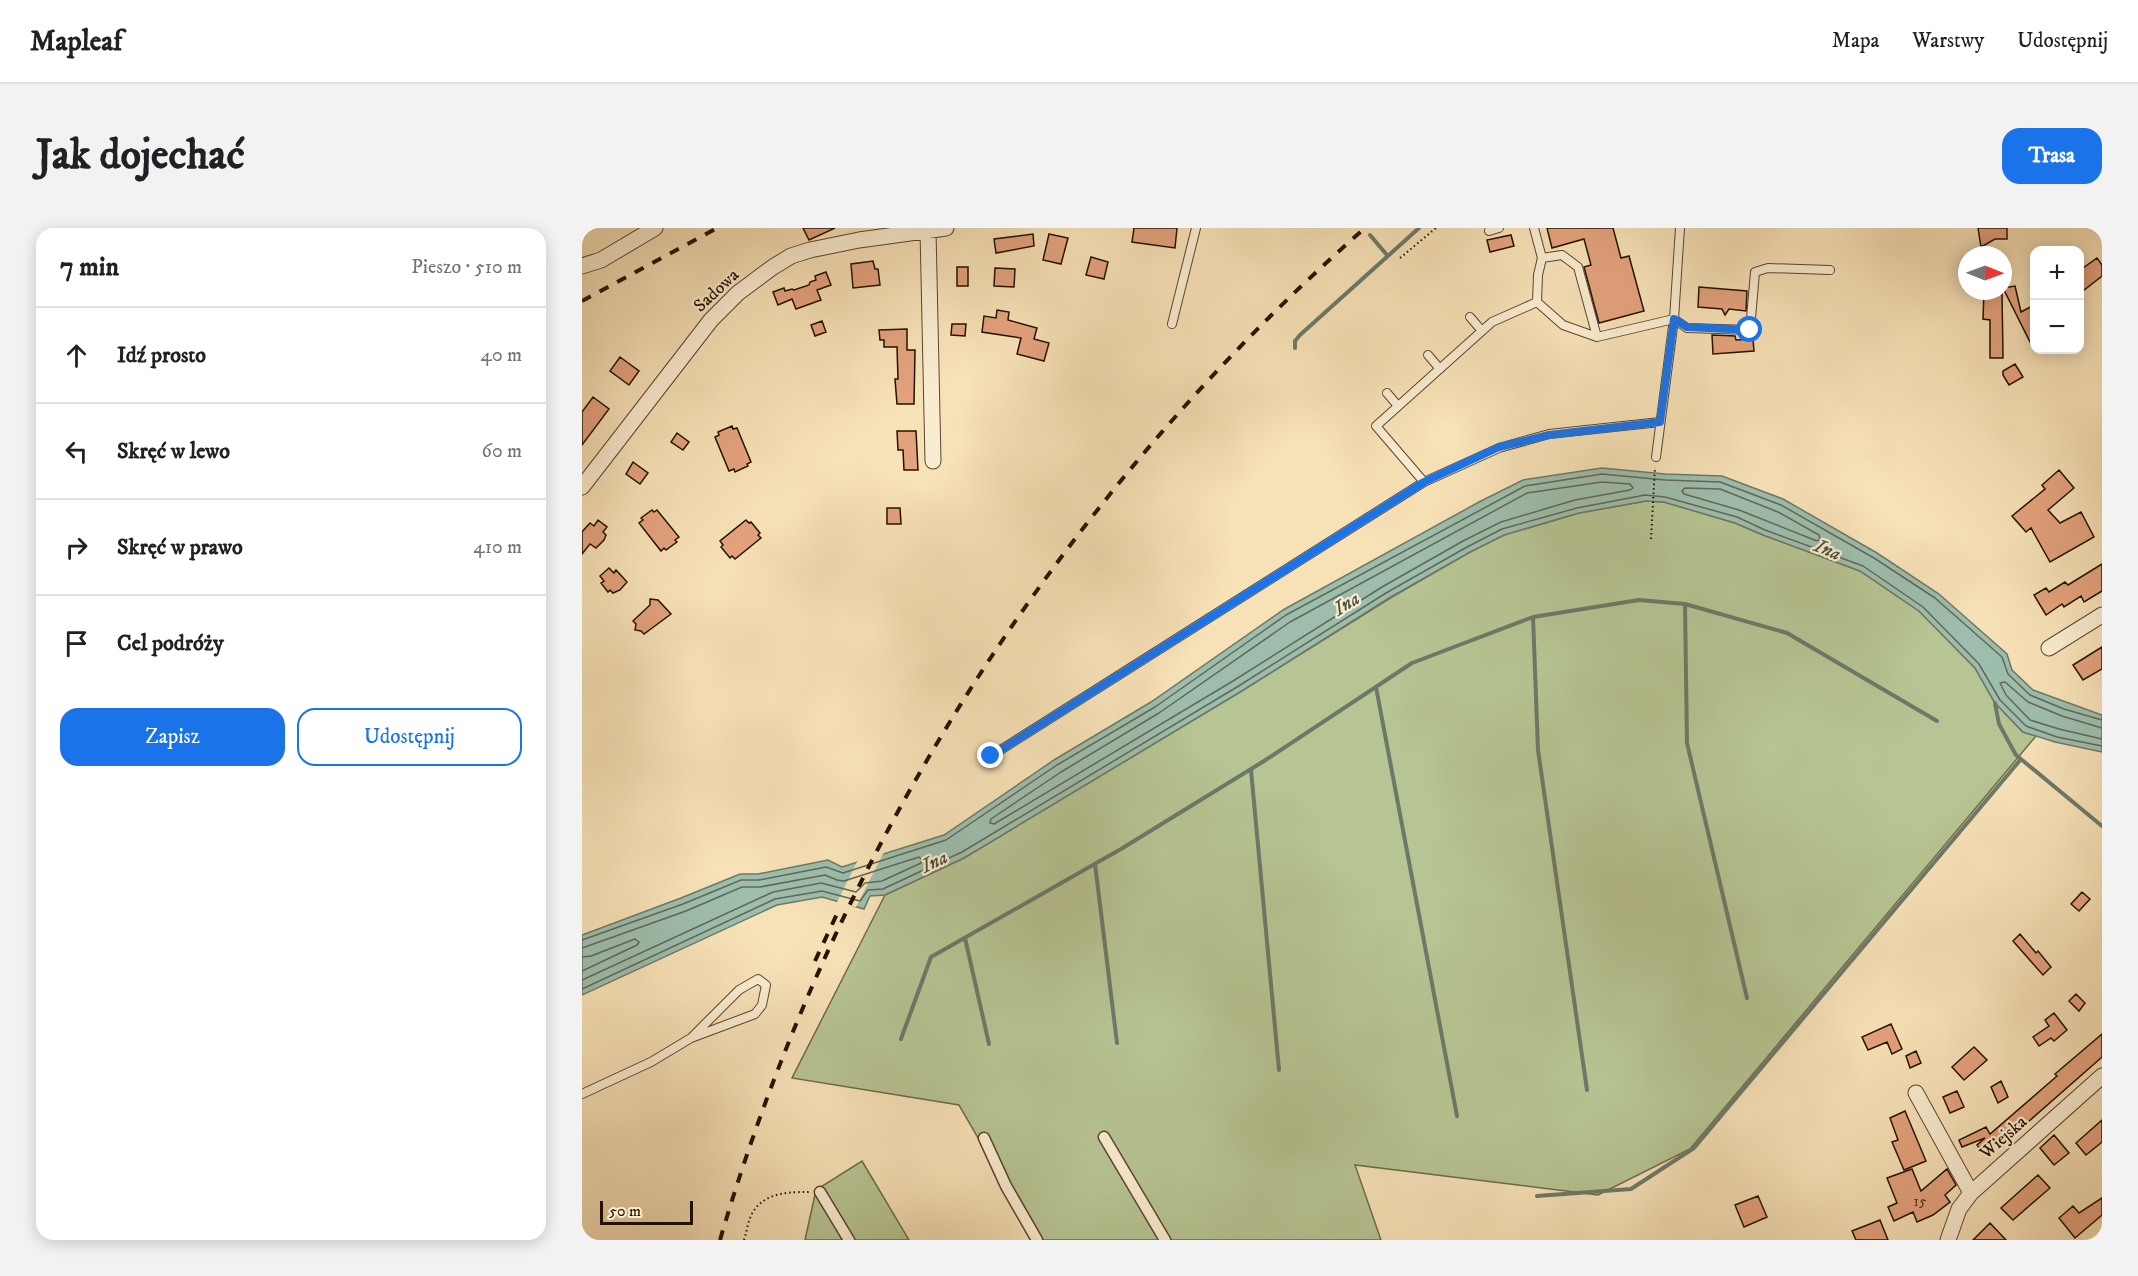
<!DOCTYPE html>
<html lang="pl">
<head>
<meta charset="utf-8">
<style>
  body { margin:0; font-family:"IM FELL DW Pica",serif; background:#f2f2f2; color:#202124 }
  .controls { position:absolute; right:18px; top:18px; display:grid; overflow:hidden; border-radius:12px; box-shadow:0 3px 15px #0003 }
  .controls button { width:54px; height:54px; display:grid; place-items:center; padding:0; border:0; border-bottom:2px solid #e0e0e0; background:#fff; color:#202124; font:30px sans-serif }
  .compass { position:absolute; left:1376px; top:18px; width:54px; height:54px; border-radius:50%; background:#fff; box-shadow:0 3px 15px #0003; rotate:91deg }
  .scale { position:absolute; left:18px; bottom:15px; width:93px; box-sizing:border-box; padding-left:6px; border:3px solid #241200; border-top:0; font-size:16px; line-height:21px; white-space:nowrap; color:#241200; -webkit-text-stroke:4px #faecd0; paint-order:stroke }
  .stop { position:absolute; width:18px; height:18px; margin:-14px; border:4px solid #1a73e8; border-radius:50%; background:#fff }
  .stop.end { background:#1a73e8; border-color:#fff; box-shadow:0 2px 6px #0008 }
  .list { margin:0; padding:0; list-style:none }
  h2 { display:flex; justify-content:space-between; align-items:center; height:78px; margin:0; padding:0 24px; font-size:26px }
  h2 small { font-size:20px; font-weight:400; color:#757577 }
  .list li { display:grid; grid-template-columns:39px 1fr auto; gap:18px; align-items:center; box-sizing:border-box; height:96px; padding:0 24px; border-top:2px solid #e0e0e0 }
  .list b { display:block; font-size:22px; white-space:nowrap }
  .list em { font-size:20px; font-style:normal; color:#757577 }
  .actions { display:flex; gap:12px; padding:18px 24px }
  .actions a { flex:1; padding:14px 0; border:2px solid #1a73e8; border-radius:18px; text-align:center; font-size:21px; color:#1a73e8 }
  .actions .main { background:#1a73e8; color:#fff }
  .icon { flex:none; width:33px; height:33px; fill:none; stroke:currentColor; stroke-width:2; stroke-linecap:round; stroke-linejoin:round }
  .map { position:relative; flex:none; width:1520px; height:1012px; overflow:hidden; border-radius:18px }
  header { display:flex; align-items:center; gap:36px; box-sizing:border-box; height:84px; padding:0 30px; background:#fff; border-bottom:2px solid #e0e0e0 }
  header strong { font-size:28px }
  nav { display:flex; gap:33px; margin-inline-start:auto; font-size:21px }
  .intro { display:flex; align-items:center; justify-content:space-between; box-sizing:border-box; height:144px; padding:0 36px }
  h1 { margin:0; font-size:42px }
  .button { padding:15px 27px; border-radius:18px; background:#1a73e8; color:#fff; font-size:21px; font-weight:700 }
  main { display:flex; gap:36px; padding:0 36px }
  aside { flex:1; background:#fff; border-radius:18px; box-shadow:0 3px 15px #0003 }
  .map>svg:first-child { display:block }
  .green { fill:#b7c493; stroke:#6e6b4a; stroke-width:1.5 }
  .water { fill:#9dbead; stroke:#6d7968; stroke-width:1.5 }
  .pier { fill:#f7e1b7 }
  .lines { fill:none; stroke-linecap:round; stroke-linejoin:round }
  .shore { stroke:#606856; stroke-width:1.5 }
  .stream { stroke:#6d7968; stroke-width:4 }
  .building { fill:#e3a27d; stroke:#241200; stroke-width:1.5 }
  .service-casing { stroke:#59462e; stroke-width:10 }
  .pedestrian-casing { stroke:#59462e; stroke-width:13 }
  .minor-casing { stroke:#59462e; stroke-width:17 }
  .path { stroke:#241200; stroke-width:2; stroke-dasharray:1.5 3; stroke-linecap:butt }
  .service { stroke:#faecd0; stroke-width:8 }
  .pedestrian { stroke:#faecd0; stroke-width:10 }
  .minor { stroke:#faecd0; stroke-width:15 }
  .rail { stroke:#241200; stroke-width:4; stroke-dasharray:10 10; stroke-linecap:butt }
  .route { stroke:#1a73e8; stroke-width:8 }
  .labels { text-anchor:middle; stroke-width:4.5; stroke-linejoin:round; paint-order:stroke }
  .number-label { font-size:15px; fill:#54361f }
  .street-label { font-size:18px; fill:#241200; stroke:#faecd0 }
  .water-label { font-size:20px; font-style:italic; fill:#4e4e3d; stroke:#faecd0 }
</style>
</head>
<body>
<header>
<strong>Mapleaf</strong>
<nav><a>Mapa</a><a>Warstwy</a><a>Udostępnij</a></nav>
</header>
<div class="intro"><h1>Jak dojechać</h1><a class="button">Trasa</a></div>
<main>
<aside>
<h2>7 min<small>Pieszo · 510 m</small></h2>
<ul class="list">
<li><svg class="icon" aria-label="ahead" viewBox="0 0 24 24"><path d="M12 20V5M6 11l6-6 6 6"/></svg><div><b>Idź prosto</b></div><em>40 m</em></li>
<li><svg class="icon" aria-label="left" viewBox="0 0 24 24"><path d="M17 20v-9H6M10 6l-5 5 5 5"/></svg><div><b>Skręć w lewo</b></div><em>60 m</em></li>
<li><svg class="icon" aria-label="right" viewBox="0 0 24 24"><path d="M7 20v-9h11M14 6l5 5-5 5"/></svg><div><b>Skręć w prawo</b></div><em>410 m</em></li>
<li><svg class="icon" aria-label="arrive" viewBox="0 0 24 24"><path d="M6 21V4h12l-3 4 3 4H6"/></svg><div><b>Cel podróży</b></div></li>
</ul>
<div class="actions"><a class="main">Zapisz</a><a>Udostępnij</a></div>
</aside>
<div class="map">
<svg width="1520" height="1012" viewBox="0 0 1520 1012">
  <rect width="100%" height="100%" fill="#f7e1b7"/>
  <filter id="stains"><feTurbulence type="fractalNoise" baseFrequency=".00333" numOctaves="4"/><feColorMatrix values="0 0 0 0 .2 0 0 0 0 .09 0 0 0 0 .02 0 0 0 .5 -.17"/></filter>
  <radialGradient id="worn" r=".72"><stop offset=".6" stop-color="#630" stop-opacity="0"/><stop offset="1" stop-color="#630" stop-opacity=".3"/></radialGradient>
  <path class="green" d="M 1064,273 L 1082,274 L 1153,295 L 1181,307 L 1278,343 L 1337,383 L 1393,440 L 1413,475 L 1441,504 L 1454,508 L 1108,921 L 1016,967 L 773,937 L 799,1012 L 455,1012 L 377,877 L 210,850 L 303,667 L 382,630 L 658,464 L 810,369 L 888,324 L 922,307 L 997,285 Z
    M 280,933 L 327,1012 L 223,1012 L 234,962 Z"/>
  <path class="water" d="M 1020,240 L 1083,246 L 1140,248 L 1201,271 L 1295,325 L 1357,366 L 1425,426 L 1430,442 L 1451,462 L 1520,487 L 1520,524 L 1473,514 L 1441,504 L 1413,475 L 1393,440 L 1337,383 L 1278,343 L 1181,307 L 1153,295 L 1082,274 L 1064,273 L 997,285 L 922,307 L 888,324 L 807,370 L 658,464 L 382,630 L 303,667 L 288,668 L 282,681 L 240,669 L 195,677 L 0,767 L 0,707 L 99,670 L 158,646 L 176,646 L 246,632 L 260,639 L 362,607 L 472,532 L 569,474 L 701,382 L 897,274 L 941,252 Z"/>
  <path class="pier" d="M 302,624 L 274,679 L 254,676 L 276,632 Z"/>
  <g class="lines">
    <path class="shore" d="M 1020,254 L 1048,256 L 1051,260 L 1048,262 L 993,272 L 919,294 L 881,313 L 800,359 L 651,453 L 412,596 L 408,595 L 409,591 L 479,544 L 577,485 L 708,394 L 945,265 Z
      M 1103,260 L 1138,261 L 1196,284 L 1237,307 L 1238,311 L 1235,313 L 1157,282 L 1102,266 L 1100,263 Z
      M 1520,500 L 1480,488 L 1446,474 L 1423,454 L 1418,455 L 1424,467 L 1448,492 L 1477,501 L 1520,511
      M 0,712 L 101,676 L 159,652 L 177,652 L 244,639 L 261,645 L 364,612 L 475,537 L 573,479 L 704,387 L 943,258 L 1020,246 L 1083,252 L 1138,254 L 1199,277 L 1292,330 L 1353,370 L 1420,429 L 1426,446 L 1448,467 L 1482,481 L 1520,492
      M 0,720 L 104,683 L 160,659 L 178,659 L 243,647 L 255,652 L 262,653 L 337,629 L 340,632 L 339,635 L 300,653 L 283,655 L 274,664 L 239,655 L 191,664 L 0,752
      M 0,729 L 9,728 L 53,711 L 57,714 L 55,717 L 0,743
      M 0,761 L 193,671 L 240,663 L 278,673 L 286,662 L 301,661 L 380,624 L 655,459 L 804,365 L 885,319 L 920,301 L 995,280 L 1063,267 L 1083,269 L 1155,289 L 1183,302 L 1281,338 L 1341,379 L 1397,436 L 1418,472 L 1444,498 L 1475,509 L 1520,518"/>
    <path class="stream" d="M 788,7 L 805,27
      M 713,120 L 713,113 L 718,107 L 837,0
      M 1103,376 L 1105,515 L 1165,770
      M 951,389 L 956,522 L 1005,862
      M 794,459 L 875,888
      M 1413,475 L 1417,496 L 1434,527 L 1520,598
      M 669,542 L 697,842
      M 513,636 L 535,815
      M 383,710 L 407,816
      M 319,811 L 349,729 L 539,621 L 682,533 L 830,435 L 951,389 L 1057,372 L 1103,376 L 1205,405 L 1355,493
      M 955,968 L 1049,961 L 1112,920 L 1439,531"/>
  </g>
  <path class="building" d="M 221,0 L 253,0 L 227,12 Z
    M 552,0 L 595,0 L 593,20 L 550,14 Z
    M 965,0 L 1031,0 L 1039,30 L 1047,28 L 1062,83 L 1017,95 L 1002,39 L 1009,37 L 1002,11 L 970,20 Z
    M 1396,0 L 1425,0 L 1425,11 L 1413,11 L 1399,19 Z
    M 451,6 L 452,18 L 414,25 L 412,11 Z
    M 467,6 L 486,10 L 479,36 L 461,32 Z
    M 929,7 L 932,18 L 908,24 L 905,12 Z
    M 509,29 L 526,34 L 522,51 L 504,47 Z
    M 1515,30 L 1520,37 L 1520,48 L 1497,66 L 1497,43 Z
    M 291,33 L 293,41 L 296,41 L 298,57 L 271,60 L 269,36 Z
    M 375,39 L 386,39 L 386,58 L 375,58 Z
    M 413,40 L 433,41 L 432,59 L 412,58 Z
    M 244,44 L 249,57 L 235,62 L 239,72 L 214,81 L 210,71 L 196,77 L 191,64 L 202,60 L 203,63 L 210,61 L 212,62 L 227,57 L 228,54 L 234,52 L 233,48 Z
    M 1433,58 L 1439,84 L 1450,78 L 1452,84 L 1452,122 L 1421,60 Z
    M 1117,59 L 1165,63 L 1164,83 L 1147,81 L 1143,87 L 1140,81 L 1116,79 Z
    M 1402,63 L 1420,63 L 1421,130 L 1408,130 L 1408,92 L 1401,91 Z
    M 415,82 L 427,84 L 426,92 L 455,100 L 452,111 L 467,115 L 462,133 L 435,126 L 439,110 L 400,104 L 402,88 L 414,90 Z
    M 240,93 L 244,104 L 233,108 L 229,97 Z
    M 370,96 L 384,96 L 383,108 L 369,107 Z
    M 325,101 L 325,122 L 333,122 L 332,176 L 315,176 L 313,151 L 316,151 L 315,119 L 302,119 L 302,112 L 298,112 L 297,102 Z
    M 1130,107 L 1153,108 L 1154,112 L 1171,111 L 1172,123 L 1131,126 Z
    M 38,129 L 57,143 L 47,157 L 28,143 Z
    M 1433,136 L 1441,149 L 1427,157 L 1421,147 L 1421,143 Z
    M 11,169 L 27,181 L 0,217 L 0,184 Z
    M 150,198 L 151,201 L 155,200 L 169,234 L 165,236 L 166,238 L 153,244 L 152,241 L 147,243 L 133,209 L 137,207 L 136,204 Z
    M 315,203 L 334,203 L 336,242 L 322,242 L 321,222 L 316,222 Z
    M 95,205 L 107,214 L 101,222 L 89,214 Z
    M 51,234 L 66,245 L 58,256 L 44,246 Z
    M 1477,242 L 1492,260 L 1466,282 L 1478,295 L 1499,284 L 1512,309 L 1468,334 L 1449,300 L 1444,304 L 1430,288 L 1463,261 L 1460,257 Z
    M 305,280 L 318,280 L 319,296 L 305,296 Z
    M 70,282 L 72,284 L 75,282 L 97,309 L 93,312 L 95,314 L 84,322 L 82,320 L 79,323 L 57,295 L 61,292 L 59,290 Z
    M 16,292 L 25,299 L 21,304 L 24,307 L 22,312 L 14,320 L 8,316 L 0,326 L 0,304 L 8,295 L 12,298 Z
    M 164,292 L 167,295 L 169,294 L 178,305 L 176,307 L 179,310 L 153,331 L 150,328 L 148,330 L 139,319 L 141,317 L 138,313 Z
    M 1520,336 L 1520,363 L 1502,374 L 1499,368 L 1482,379 L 1480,376 L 1464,387 L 1452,367 L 1464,360 L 1467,364 L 1483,354 L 1486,357 Z
    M 27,340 L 32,345 L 34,342 L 45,354 L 38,362 L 31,365 L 28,362 L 26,364 L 19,355 L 22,353 L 18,348 Z
    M 68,371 L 76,372 L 89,386 L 62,406 L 59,403 L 53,402 L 54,396 L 51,393 L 68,377 Z
    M 1520,419 L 1520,441 L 1501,452 L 1491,437 Z
    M 1500,664 L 1508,671 L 1497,683 L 1489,676 Z
    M 1438,706 L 1454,725 L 1456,723 L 1469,739 L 1461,747 L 1431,713 Z
    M 1494,766 L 1503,775 L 1497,783 L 1487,773 Z
    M 1472,785 L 1485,802 L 1472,813 L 1469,810 L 1457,818 L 1451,809 L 1467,798 L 1463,792 Z
    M 1309,796 L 1320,821 L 1310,826 L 1305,814 L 1286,822 L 1280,809 Z
    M 1520,806 L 1520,829 L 1420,917 L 1416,910 L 1397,920 L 1395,917 L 1403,910 L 1380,919 L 1377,912 L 1404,899 L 1408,906 L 1475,848 L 1473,846 Z
    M 1392,819 L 1405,832 L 1382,852 L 1370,839 Z
    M 1334,823 L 1339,835 L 1328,840 L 1324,828 Z
    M 1419,853 L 1426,869 L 1416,875 L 1409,859 Z
    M 1375,863 L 1382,879 L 1368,885 L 1361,869 Z
    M 1323,883 L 1344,933 L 1322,942 L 1310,914 L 1316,912 L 1308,890 Z
    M 1520,892 L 1520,914 L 1504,927 L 1494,915 Z
    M 1472,907 L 1487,925 L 1472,937 L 1458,920 Z
    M 1330,941 L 1339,963 L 1365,941 L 1374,957 L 1363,967 L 1368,974 L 1351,987 L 1335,994 L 1331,984 L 1312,993 L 1306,979 L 1315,975 L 1305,950 Z
    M 1456,947 L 1468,960 L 1431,992 L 1419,980 Z
    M 1176,968 L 1185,989 L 1162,999 L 1153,977 Z
    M 1520,970 L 1520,987 L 1493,1010 L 1477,990 L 1491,978 L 1497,985 Z
    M 1298,992 L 1306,1012 L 1274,1012 L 1270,1003 Z
    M 1408,995 L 1424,1012 L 1391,1012 Z"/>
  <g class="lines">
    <g class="service-casing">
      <path id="service" d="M 952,0 L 960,30 L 956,47 L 955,74 L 981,97 L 1015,109 L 1092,91 L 1105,100 L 1168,102 L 1173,44 L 1186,40 L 1248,42
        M 907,3 L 917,0
        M 960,30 L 980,27 L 996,39 L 1015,109
        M 955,74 L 910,94 L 794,198 L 842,254 L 917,220 L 967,206 L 1078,194
        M 888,89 L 900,103
        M 590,96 L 614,0
        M 846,127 L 858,141
        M 805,165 L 816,178
        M 1074,229 L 1092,91 L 1098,0
        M 409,528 L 842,254
        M 0,866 L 69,834 L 109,810 L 173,786 L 180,777 L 184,757 L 176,751 L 157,762 L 109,810"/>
    </g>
    <g class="pedestrian-casing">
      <path id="pedestrian" d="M 522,909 L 583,1012
        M 402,910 L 424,958 L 455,1012
        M 238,964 L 267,1012"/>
    </g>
    <g class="minor-casing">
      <path id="minor" d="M 346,2 L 351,233
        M 0,38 L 19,32 L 73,0
        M 0,259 L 129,92 L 156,65 L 191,39 L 209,28 L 228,22 L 277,12 L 364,0
        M 1467,420 L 1520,387
        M 1334,865 L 1389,965
        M 1366,1012 L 1377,981 L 1389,965 L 1520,848"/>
    </g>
    <path class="path" d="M 818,30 L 854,0
      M 1069,311 L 1073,239
      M 162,1012 C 165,1003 166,992 171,984 C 183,964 208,964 228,964"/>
    <use href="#service" class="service"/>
    <use href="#pedestrian" class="pedestrian"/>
    <use href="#minor" class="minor"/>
    <path class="rail" d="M 0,73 L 135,0
      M 233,733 L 255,686
      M 138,1012 C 252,623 478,267 783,0"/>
  </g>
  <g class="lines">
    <path class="route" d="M 409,528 L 842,254 L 917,219 L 967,207 L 1078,194 L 1092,91 L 1105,99 L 1168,102"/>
  </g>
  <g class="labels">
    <g class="number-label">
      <text x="1338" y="978">15</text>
    </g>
    <g class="street-label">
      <text transform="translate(134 62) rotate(-43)" y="6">Sadowa</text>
      <text transform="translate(1421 909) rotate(-41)" y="6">Wiejska</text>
    </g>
    <g class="water-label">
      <text transform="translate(1246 321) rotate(23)" y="7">Ina</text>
      <text transform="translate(764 375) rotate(-32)" y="7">Ina</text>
      <text transform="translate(352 633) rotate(-26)" y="7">Ina</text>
    </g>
  </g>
  <rect width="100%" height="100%" filter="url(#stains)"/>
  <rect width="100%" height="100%" fill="url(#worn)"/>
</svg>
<div class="controls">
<button>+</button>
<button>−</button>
</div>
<svg class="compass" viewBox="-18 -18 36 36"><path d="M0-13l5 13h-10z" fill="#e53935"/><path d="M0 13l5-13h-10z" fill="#757577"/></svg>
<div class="scale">50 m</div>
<div class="stop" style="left:1168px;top:102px"></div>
<div class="stop end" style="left:409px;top:528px"></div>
</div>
</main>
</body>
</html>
